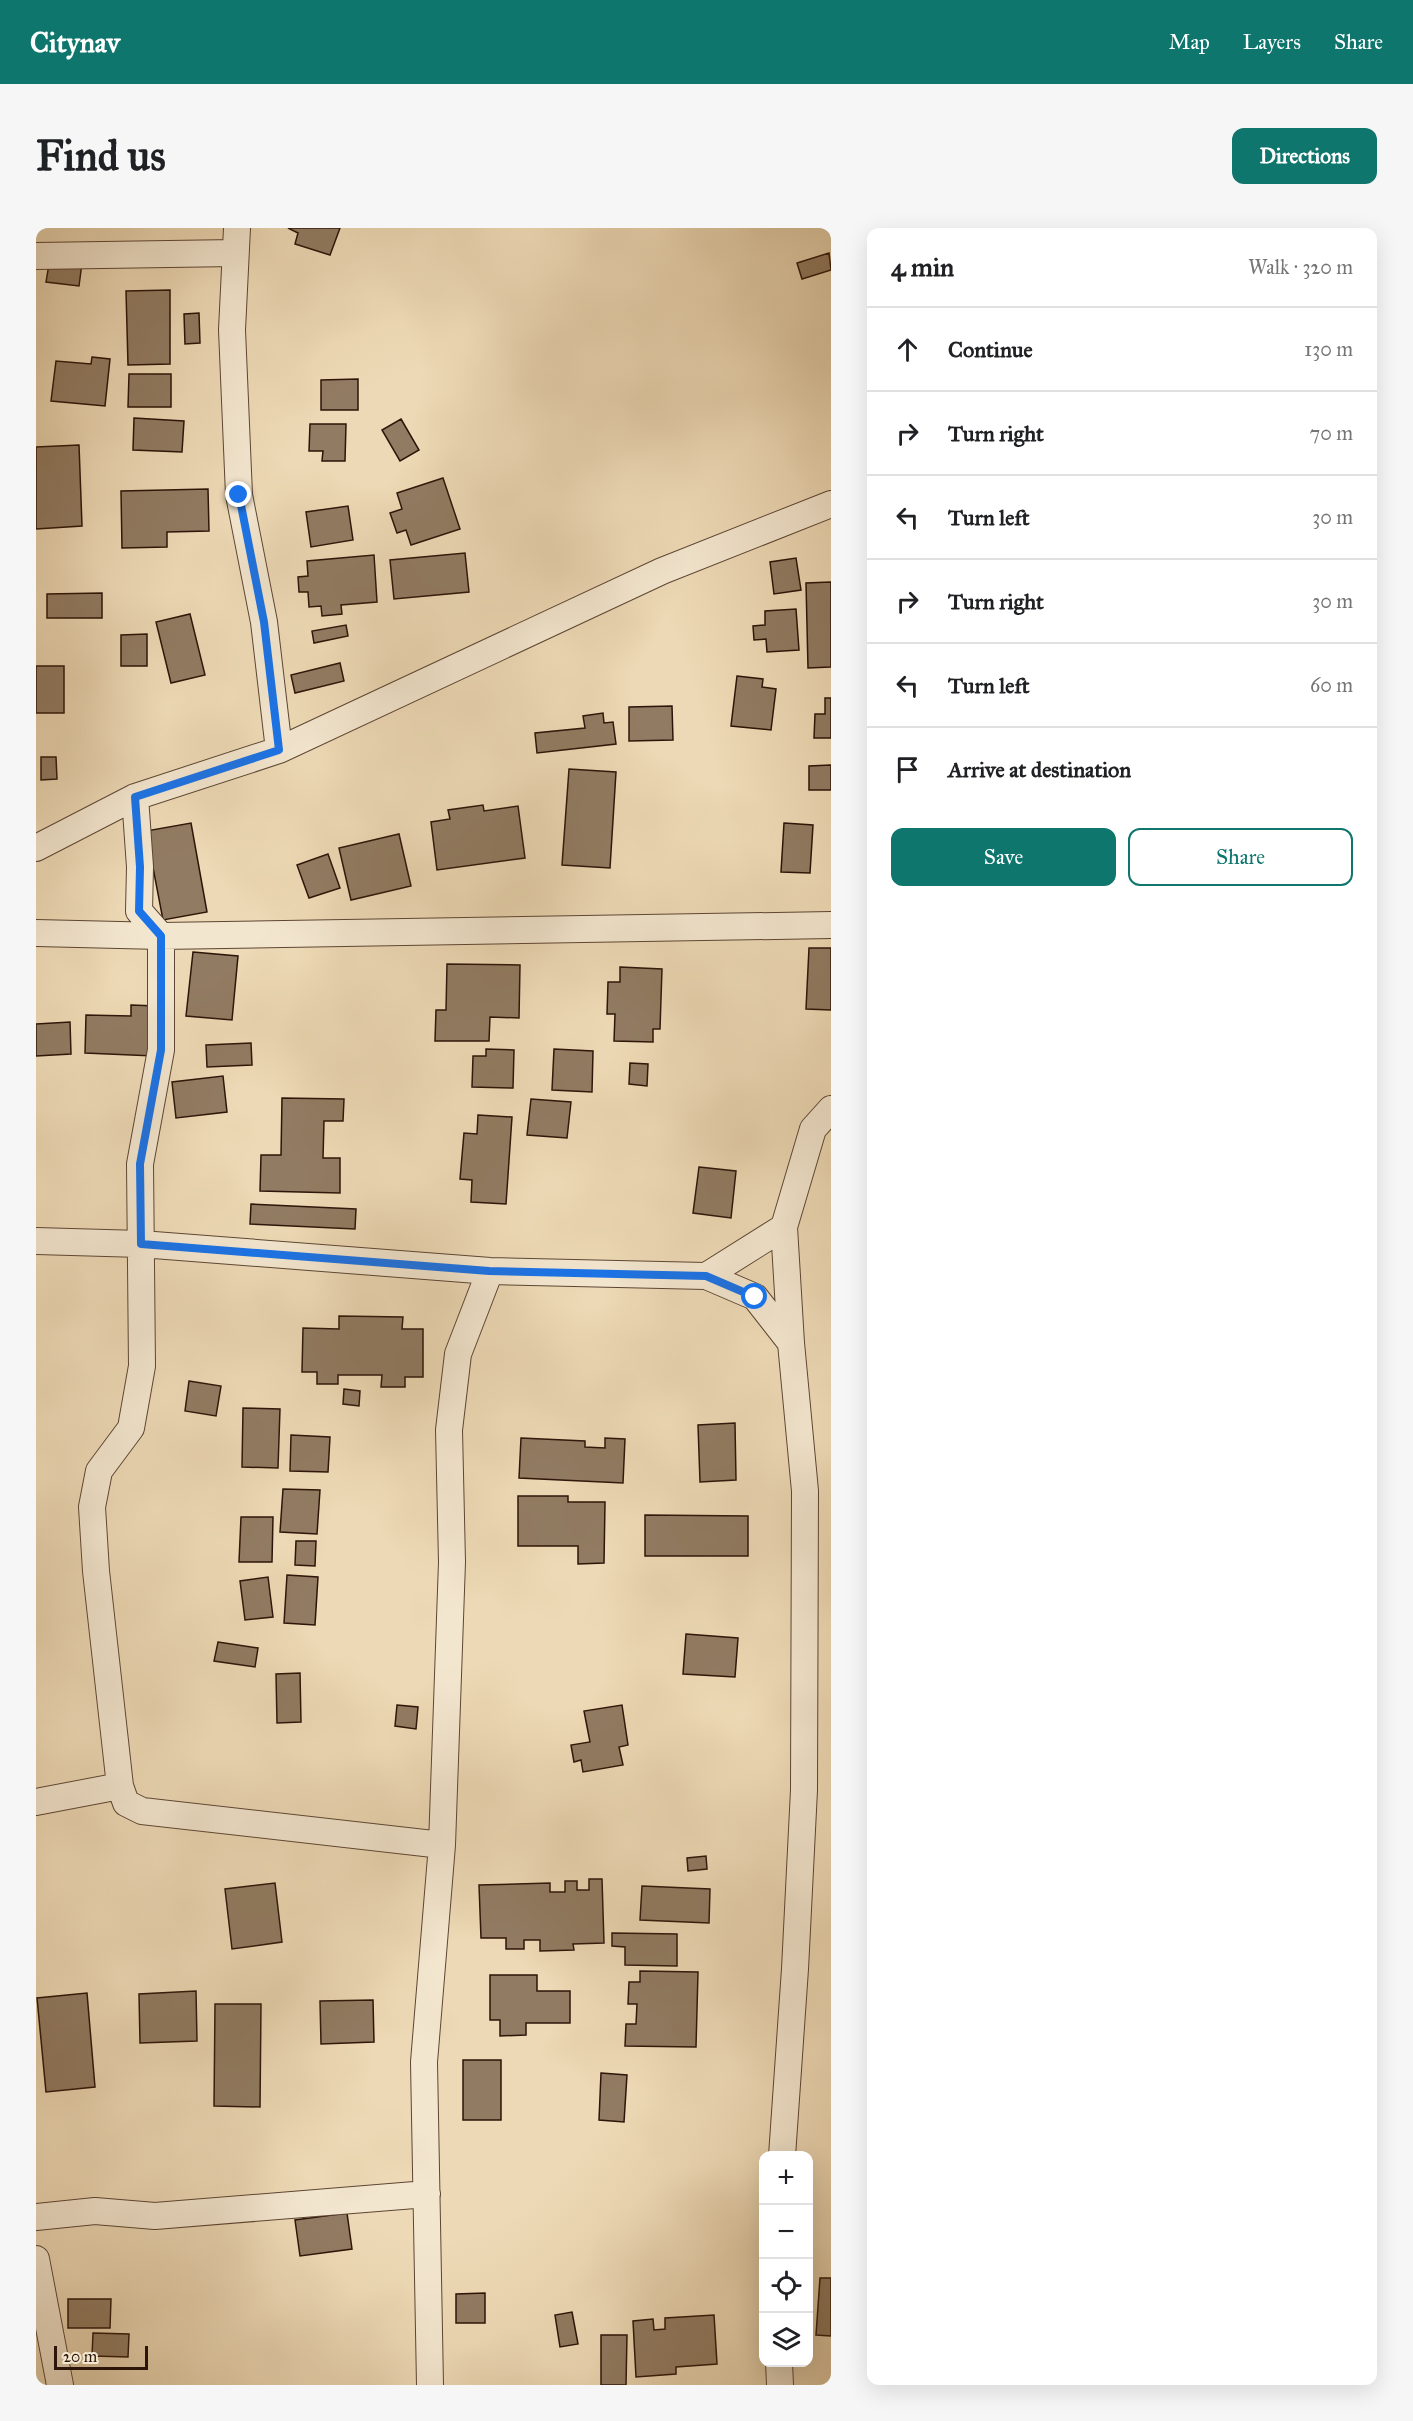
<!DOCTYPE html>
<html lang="en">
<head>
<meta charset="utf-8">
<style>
  body { margin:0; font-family:"IM FELL Great Primer",serif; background:#f6f6f6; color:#202124 }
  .controls { position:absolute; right:18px; bottom:18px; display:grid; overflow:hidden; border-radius:12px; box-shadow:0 6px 24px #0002 }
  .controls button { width:54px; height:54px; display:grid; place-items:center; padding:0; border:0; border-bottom:2px solid #e0e0e0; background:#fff; color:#202124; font:30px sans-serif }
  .scale { position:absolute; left:18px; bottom:15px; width:94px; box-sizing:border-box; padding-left:6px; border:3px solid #2d1509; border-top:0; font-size:16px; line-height:21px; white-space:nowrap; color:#2d1509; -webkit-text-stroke:4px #f3e6cf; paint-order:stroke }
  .stop { position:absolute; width:18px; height:18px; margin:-14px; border:4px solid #1a73e8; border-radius:50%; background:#fff }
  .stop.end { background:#1a73e8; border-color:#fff; box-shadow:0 2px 6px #0008 }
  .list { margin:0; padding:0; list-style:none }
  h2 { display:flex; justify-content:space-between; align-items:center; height:78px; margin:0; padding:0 24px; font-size:26px }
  h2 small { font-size:20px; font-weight:400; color:#757577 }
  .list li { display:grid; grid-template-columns:39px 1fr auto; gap:18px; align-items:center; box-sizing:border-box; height:84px; padding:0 24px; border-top:2px solid #e0e0e0 }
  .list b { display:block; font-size:22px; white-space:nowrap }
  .list em { font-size:20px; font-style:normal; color:#757577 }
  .actions { display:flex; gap:12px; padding:18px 24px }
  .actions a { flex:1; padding:14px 0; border:2px solid #0f766e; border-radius:12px; text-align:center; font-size:21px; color:#0f766e }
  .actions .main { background:#0f766e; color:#fff }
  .icon { flex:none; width:33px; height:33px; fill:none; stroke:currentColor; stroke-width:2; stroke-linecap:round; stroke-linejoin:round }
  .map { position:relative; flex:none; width:795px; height:2157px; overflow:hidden; border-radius:12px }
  header { display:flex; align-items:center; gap:36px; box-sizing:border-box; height:84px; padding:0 30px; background:#0f766e; color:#fff }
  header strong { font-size:28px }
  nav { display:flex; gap:33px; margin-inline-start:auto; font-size:21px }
  .intro { display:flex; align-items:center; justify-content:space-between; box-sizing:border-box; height:144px; padding:0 36px }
  h1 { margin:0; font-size:42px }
  .button { padding:15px 27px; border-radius:12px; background:#0f766e; color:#fff; font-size:21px; font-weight:700 }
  main { display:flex; gap:36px; padding:0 36px }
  aside { flex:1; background:#fff; border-radius:12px; box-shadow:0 6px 24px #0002 }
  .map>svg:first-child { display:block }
  .building { fill:#917b62; stroke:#2d1509; stroke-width:1.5 }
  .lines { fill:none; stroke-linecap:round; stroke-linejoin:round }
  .minor-casing { stroke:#5d4634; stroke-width:28 }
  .minor { stroke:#f3e6cf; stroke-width:26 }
  .route { stroke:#1a73e8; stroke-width:8 }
</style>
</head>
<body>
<header>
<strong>Citynav</strong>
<nav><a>Map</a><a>Layers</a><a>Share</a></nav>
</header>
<div class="intro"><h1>Find us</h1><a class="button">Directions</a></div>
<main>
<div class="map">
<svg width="795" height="2157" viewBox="0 0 795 2157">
  <rect width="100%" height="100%" fill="#edd9b5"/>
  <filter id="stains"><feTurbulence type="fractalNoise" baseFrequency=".00333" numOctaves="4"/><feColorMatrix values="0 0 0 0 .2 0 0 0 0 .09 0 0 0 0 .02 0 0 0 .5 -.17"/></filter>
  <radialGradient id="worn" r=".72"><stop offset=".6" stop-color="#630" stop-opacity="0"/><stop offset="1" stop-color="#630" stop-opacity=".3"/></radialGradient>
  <path class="building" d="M 252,0 L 304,0 L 294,27 L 259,16 L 262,5 Z
    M 793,25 L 795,42 L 766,51 L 761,35 Z
    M 14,30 L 46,35 L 43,58 L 10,54 Z
    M 134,62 L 134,136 L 92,137 L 90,63 Z
    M 163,85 L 164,115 L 149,116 L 148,86 Z
    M 56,129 L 74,131 L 69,178 L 15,173 L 20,133 L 55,136 Z
    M 93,146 L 135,146 L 135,179 L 92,179 Z
    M 322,151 L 322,182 L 285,182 L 285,152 Z
    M 98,190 L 148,193 L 146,224 L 97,222 Z
    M 365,191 L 383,222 L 364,233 L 346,202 Z
    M 274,196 L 310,196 L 309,233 L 286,233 L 287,223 L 273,223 Z
    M 43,217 L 46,298 L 0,301 L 0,219 Z
    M 407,250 L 424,301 L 375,317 L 370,302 L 361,305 L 354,285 L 366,281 L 361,265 Z
    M 172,261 L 173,303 L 131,304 L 131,319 L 86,320 L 85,263 Z
    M 312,278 L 317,312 L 275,319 L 270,284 Z
    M 429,325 L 433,364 L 358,371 L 354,332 Z
    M 338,327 L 341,374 L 305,377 L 306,386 L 286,388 L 285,378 L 273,379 L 272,364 L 263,364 L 262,349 L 272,348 L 271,333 Z
    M 760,330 L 765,362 L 738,366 L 734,334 Z
    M 795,354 L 795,439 L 772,440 L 770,355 Z
    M 66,365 L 66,390 L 11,390 L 11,366 Z
    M 760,381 L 763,422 L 731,424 L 730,411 L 718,412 L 717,398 L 729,397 L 729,383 Z
    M 154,386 L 169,447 L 135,455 L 120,394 Z
    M 310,397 L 312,408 L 278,415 L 276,403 Z
    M 111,406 L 111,438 L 85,438 L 85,407 Z
    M 304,435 L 308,453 L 259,465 L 255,447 Z
    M 0,438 L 28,438 L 28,485 L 0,485 Z
    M 701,448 L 727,451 L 726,459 L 740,461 L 735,502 L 695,498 Z
    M 789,470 L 795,470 L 795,510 L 778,510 L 779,486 L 789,486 Z
    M 636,478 L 637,512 L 593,513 L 593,479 Z
    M 567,485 L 568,495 L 577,494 L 580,516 L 501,525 L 499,505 L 549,500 L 547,488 Z
    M 5,529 L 20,529 L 21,551 L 5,552 Z
    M 795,537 L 795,562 L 773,562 L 773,538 Z
    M 533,541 L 580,544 L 574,640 L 526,637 Z
    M 447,577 L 448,583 L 482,578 L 489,630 L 401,642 L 395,594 L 414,591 L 412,582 Z
    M 155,595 L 171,684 L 127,692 L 110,603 Z
    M 748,595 L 777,597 L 774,645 L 745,644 Z
    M 363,606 L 375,658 L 315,672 L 303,620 Z
    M 292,626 L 304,660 L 273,670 L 261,637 Z
    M 773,720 L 795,720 L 795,782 L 770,781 Z
    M 157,724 L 202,728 L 196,792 L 150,788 Z
    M 411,736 L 484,737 L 483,790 L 454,789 L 453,813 L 399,813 L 400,782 L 410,782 Z
    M 584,739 L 626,741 L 624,801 L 617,801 L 617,814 L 578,813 L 579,786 L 571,786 L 572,754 L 584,754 Z
    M 95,777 L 120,778 L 118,828 L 49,825 L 50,787 L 95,788 Z
    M 34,794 L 35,826 L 0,828 L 0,796 Z
    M 215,815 L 216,837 L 171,839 L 170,817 Z
    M 450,821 L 478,822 L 477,860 L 436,859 L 437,828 L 450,828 Z
    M 518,821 L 557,823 L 556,864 L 516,862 Z
    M 594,835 L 612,836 L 611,858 L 593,856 Z
    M 187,848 L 191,884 L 140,890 L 136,854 Z
    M 246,870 L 308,871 L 307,893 L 288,893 L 287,930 L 304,930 L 304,965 L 224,963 L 225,927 L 245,927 Z
    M 495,871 L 535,874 L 531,910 L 491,907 Z
    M 442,887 L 476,889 L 470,976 L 435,974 L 436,952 L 424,951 L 428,905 L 441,906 Z
    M 663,939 L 700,943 L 695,990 L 657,985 Z
    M 215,976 L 320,981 L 319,1001 L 214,996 Z
    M 303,1088 L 367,1089 L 366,1101 L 387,1101 L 387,1149 L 369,1149 L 369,1159 L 345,1159 L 346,1147 L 302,1147 L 302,1156 L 281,1156 L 281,1144 L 266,1144 L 267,1100 L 303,1101 Z
    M 153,1153 L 185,1158 L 180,1188 L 149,1183 Z
    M 308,1161 L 324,1163 L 323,1178 L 307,1176 Z
    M 207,1180 L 244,1181 L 242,1240 L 206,1239 Z
    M 699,1195 L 700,1252 L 664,1254 L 662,1197 Z
    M 255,1207 L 294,1209 L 292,1244 L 254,1243 Z
    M 485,1210 L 549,1213 L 549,1219 L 569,1220 L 569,1210 L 589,1211 L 587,1255 L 483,1250 Z
    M 247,1261 L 284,1262 L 281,1306 L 244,1304 Z
    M 482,1268 L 532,1268 L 532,1274 L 569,1274 L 568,1335 L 542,1336 L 542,1318 L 482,1318 Z
    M 609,1287 L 712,1288 L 712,1328 L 609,1328 Z
    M 205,1289 L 237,1289 L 236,1334 L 203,1334 Z
    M 260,1313 L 280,1313 L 279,1338 L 259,1337 Z
    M 251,1347 L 282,1349 L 279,1397 L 248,1395 Z
    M 232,1349 L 237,1389 L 209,1392 L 204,1353 Z
    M 650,1406 L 702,1410 L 699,1449 L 647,1446 Z
    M 182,1414 L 222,1420 L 219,1439 L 178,1433 Z
    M 264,1445 L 265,1494 L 241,1495 L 240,1446 Z
    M 361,1477 L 382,1479 L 380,1501 L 359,1498 Z
    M 586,1477 L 592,1517 L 583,1519 L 587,1537 L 547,1544 L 545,1532 L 538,1534 L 535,1517 L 554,1514 L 548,1483 Z
    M 670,1628 L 671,1641 L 652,1643 L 651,1630 Z
    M 553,1651 L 566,1651 L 568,1715 L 537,1716 L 538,1722 L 504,1723 L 504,1712 L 488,1712 L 488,1721 L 470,1721 L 470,1710 L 445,1710 L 443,1657 L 514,1655 L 514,1664 L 529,1664 L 529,1653 L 541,1653 L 541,1662 L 553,1662 Z
    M 239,1655 L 246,1714 L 196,1721 L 189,1661 Z
    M 606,1658 L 674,1661 L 673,1695 L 604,1692 Z
    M 576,1705 L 641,1706 L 641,1738 L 589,1737 L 589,1719 L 576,1718 Z
    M 604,1743 L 662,1744 L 660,1819 L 589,1818 L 590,1796 L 600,1796 L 601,1776 L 592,1776 L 593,1754 L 604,1754 Z
    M 454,1747 L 501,1747 L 501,1763 L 534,1763 L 534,1795 L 490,1795 L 490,1807 L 464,1808 L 464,1792 L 454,1792 Z
    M 160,1763 L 161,1813 L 104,1815 L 103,1766 Z
    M 51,1765 L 59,1859 L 10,1864 L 1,1770 Z
    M 337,1772 L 338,1814 L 285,1816 L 284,1773 Z
    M 179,1776 L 225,1776 L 224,1879 L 178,1878 Z
    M 427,1832 L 465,1832 L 465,1892 L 427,1892 Z
    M 565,1845 L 591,1847 L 588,1894 L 563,1892 Z
    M 311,1985 L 316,2021 L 264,2028 L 259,1992 Z
    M 784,2050 L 795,2050 L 795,2108 L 780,2107 Z
    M 449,2065 L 449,2095 L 420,2095 L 420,2066 Z
    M 32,2071 L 75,2071 L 74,2100 L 32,2100 Z
    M 536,2084 L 542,2116 L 524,2119 L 519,2087 Z
    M 678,2087 L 681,2136 L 640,2139 L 640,2146 L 600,2149 L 597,2093 L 617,2091 L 618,2102 L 629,2101 L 629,2090 Z
    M 57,2105 L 93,2106 L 92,2129 L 56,2128 Z
    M 565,2107 L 591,2107 L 590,2157 L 565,2157 Z"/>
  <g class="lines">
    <g class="minor-casing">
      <path id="minor" d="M 201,0 L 196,102 L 203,267 L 228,394 L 243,522
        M 0,28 L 199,25
        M 99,569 L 104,639 L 103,683 L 125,708 L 125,822 L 104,936 L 106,1138 L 95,1200 L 63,1243 L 56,1279 L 60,1343 L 84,1558 L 90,1575 L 106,1583 L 406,1617
        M 0,620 L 99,569 L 243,522 L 626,343 L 795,276
        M 0,705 L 125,708 L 795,697
        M 0,1013 L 105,1016 L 454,1043 L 670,1048 L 719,1069 L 755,1115
        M 670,1048 L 748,999
        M 0,1574 L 84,1558
        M 746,1928 L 759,1741 L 768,1562 L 769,1263 L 755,1115 L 748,999 L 777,901 L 795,881
        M 0,1989 L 59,1983 L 119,1988 L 391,1966
        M 0,2031 L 24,2157
        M 743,2134 L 744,2157
        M 394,2157 L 388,1834 L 406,1617 L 416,1334 L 413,1202 L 422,1126 L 454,1043"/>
    </g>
    <use href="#minor" class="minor"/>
  </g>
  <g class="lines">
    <path class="route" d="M 203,267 L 228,394 L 243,522 L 99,569 L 104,639 L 103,683 L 125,708 L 125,822 L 104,936 L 105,1016 L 453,1043 L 670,1048 L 719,1069"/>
  </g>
  <rect width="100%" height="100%" filter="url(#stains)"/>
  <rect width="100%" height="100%" fill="url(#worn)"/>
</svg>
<div class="controls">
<button>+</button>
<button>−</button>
<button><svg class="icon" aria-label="locate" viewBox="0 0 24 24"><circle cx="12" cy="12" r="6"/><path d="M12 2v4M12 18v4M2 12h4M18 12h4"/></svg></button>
<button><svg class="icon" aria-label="layers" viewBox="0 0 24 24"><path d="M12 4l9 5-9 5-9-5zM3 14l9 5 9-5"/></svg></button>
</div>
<div class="scale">20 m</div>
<div class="stop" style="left:719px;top:1069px"></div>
<div class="stop end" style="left:203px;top:267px"></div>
</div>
<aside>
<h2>4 min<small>Walk · 320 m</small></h2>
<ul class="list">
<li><svg class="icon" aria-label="ahead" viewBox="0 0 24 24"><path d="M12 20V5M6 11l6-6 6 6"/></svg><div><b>Continue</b></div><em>130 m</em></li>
<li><svg class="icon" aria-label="right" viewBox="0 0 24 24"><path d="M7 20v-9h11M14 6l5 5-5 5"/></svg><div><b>Turn right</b></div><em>70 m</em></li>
<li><svg class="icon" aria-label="left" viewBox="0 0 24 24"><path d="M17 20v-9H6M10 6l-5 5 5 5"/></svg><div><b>Turn left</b></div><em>30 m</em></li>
<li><svg class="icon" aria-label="right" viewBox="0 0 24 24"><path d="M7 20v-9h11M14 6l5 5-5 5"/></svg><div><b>Turn right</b></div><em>30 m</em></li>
<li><svg class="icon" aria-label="left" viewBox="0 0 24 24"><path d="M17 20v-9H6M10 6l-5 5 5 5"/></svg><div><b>Turn left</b></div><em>60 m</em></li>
<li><svg class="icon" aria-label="arrive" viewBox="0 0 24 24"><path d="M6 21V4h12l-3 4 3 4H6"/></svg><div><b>Arrive at destination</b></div></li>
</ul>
<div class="actions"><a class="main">Save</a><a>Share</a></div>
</aside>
</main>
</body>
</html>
